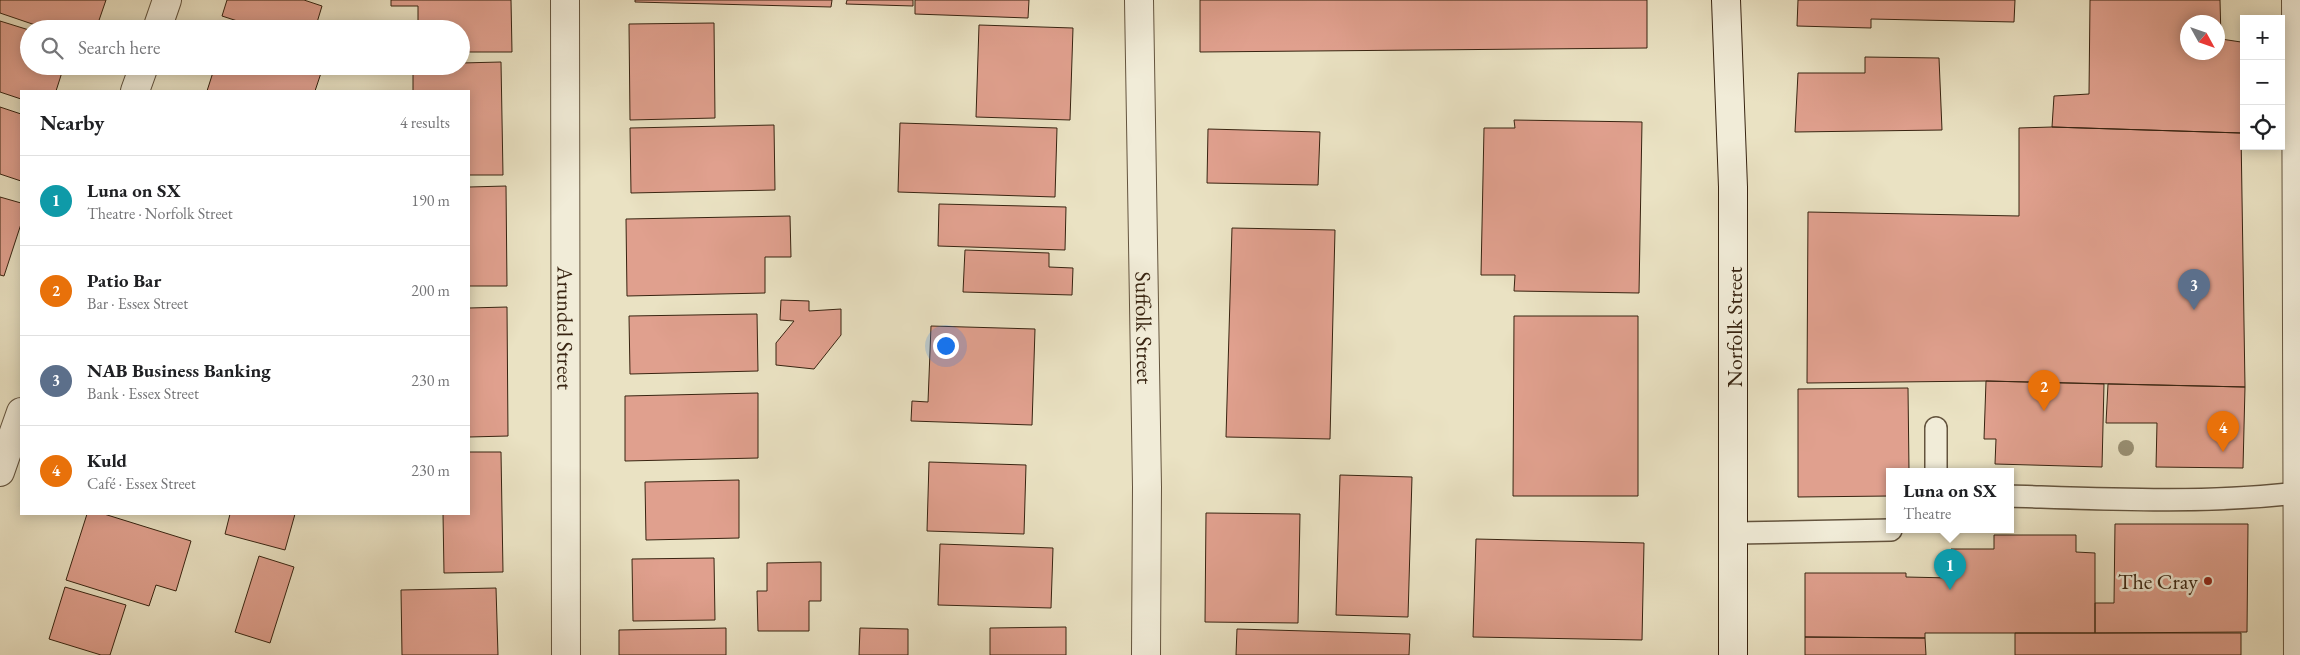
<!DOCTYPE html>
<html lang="en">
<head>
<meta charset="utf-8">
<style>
  body { margin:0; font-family:"EB Garamond",serif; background:#f2f2f2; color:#202124 }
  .controls { position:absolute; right:15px; top:15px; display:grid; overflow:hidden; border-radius:0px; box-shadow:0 2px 12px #0003 }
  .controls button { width:45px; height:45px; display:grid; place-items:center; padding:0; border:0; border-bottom:1px solid #e0e0e0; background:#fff; color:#202124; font:25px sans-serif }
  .compass { position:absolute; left:2180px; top:15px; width:45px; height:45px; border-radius:50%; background:#fff; box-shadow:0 2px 12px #0003; rotate:130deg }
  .you { position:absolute; left:945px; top:345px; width:18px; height:18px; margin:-12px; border:4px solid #fff; border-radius:50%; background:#1a73e8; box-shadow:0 0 0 8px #1a73e833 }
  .badge { display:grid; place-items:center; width:32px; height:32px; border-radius:50%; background:#8f2418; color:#fff; font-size:16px; font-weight:700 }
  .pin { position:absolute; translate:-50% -41px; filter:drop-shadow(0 1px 2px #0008) }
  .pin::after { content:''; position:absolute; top:26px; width:18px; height:15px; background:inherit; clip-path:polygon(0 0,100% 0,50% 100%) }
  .popup { position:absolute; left:1886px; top:468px; width:128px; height:65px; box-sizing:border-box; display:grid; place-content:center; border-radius:0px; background:#fff; filter:drop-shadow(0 1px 4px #0005); font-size:16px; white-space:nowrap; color:#757577 }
  .popup b { font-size:19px; color:#202124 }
  .popup::after { content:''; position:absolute; left:50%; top:100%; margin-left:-10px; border:10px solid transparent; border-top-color:#fff }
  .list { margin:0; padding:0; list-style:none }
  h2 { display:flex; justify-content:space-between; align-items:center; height:65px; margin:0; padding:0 20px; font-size:21px }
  h2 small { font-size:16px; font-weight:400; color:#757577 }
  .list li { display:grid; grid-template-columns:32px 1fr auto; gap:15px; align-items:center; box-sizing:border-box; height:90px; padding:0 20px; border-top:1px solid #e0e0e0 }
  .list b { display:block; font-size:19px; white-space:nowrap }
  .list p { margin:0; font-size:16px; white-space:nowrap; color:#757577 }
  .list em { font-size:16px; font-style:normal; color:#757577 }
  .icon { flex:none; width:28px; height:28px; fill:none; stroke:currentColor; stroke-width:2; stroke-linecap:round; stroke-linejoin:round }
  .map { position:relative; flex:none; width:2300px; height:655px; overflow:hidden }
  .search { position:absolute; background:#fff; box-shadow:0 2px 12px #0003; left:20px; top:20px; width:450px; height:55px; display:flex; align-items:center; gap:12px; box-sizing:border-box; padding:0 18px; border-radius:28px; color:#757577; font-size:19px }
  .panel { position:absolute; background:#fff; box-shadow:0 2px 12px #0003; left:20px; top:90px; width:450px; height:425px; border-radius:0px }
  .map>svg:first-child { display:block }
  .building { fill:#e0a08e; stroke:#382411; fill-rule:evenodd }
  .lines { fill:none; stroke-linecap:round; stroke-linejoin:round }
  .lane-casing { stroke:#64543e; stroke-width:24 }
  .street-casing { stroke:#64543e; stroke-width:30 }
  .secondary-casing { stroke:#382411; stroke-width:30 }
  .lane { stroke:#f1ecd8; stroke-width:21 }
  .street { stroke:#f1ecd8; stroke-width:28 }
  .secondary { stroke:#f1ecd8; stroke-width:28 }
  .tree { fill:#999074 }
  .poi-dot { fill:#8f2418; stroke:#f1ecd8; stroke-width:2 }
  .labels { text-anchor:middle; stroke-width:5; stroke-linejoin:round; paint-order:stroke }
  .street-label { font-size:22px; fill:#382411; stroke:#f1ecd8 }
  .poi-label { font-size:22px; fill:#382411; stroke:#f1ecd8; text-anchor:end }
</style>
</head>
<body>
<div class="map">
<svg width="2300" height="655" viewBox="0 0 2300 655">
  <rect width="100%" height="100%" fill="#eae2c3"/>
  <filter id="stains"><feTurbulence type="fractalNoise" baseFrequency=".004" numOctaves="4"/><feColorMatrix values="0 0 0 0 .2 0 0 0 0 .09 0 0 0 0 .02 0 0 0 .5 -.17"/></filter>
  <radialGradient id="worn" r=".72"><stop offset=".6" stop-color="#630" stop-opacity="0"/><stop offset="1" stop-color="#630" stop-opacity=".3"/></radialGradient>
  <path class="building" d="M 0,0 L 106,0 L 96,29 L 47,29 L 0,13 Z
    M 227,0 L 304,0 L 322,6 L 315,29 L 262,29 L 222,16 Z
    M 391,0 L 511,0 L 512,52 L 461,52 L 461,29 L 418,29 L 418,6 L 391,6 Z
    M 635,0 L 832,0 L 831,7 L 635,2 Z
    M 847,0 L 913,0 L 913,6 L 846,4 Z
    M 915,0 L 1029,0 L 1028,18 L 915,14 Z
    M 1200,0 L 1647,0 L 1647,48 L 1200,52 Z
    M 1798,0 L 2015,0 L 2014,22 L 1871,19 L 1871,28 L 1797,26 Z
    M 2090,0 L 2220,0 L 2221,39 L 2241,42 L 2241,133 L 2052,127 L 2054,96 L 2089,94 ZM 2188,22 L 2218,22 L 2218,52 L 2188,52 Z
    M 0,21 L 29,30 L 29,66 L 64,66 L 56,91 L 21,91 L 21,99 L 0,92 Z
    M 714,23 L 715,118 L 630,120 L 629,24 Z
    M 979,25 L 1073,28 L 1070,120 L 976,117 Z
    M 1865,57 L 1939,58 L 1942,130 L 1795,132 L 1798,73 L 1865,73 Z
    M 501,62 L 503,175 L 469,175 L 469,91 L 413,91 L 413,66 L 461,66 L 461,63 Z
    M 215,66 L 311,66 L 322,70 L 315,91 L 207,91 Z
    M 0,107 L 21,114 L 21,181 L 0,174 Z
    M 1514,120 L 1642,122 L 1639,293 L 1514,291 L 1515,275 L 1481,275 L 1484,128 L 1515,128 Z
    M 900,123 L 1057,128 L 1055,197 L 898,192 Z
    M 774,125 L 775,190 L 631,193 L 630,128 Z
    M 2052,127 L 2241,133 L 2245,387 L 1986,381 L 1807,383 L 1808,212 L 2019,216 L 2019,128 Z
    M 1208,129 L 1320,132 L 1318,185 L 1207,183 Z
    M 506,186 L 507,286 L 469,286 L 469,187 Z
    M 0,197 L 21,203 L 21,224 L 4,276 L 0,275 Z
    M 939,204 L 1066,207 L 1065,250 L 938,246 Z
    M 790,216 L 791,257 L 765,257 L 765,293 L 627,296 L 626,219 Z
    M 1232,228 L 1335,230 L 1330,439 L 1226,437 Z
    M 965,250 L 1049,253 L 1049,267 L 1073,268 L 1072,295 L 963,292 Z
    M 781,300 L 809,301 L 809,311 L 841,309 L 841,335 L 814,369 L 776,365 L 776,343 L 794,321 L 780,320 Z
    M 507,307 L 508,436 L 469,437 L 469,308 Z
    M 757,314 L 758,371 L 630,374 L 629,316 Z
    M 1514,316 L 1638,316 L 1638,496 L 1513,496 Z
    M 931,326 L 1035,329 L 1032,425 L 911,421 L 912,401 L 928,402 Z
    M 1986,381 L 2104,384 L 2102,467 L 1995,464 L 1996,439 L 1984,439 Z
    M 2108,384 L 2245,387 L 2243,468 L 2156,467 L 2157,423 L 2106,423 Z
    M 1908,388 L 1909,471 L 1890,471 L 1890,496 L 1798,497 L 1798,389 Z
    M 758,393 L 758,458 L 625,461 L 625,396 Z
    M 469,452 L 501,452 L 503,572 L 444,573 L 443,514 L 469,514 Z
    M 929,462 L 1026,465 L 1024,534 L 927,531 Z
    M 1340,475 L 1412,477 L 1408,617 L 1336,615 Z
    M 739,480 L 739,538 L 646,540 L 645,482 Z
    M 1206,513 L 1300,514 L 1298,623 L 1205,622 Z
    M 87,514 L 104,514 L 191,541 L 176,591 L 156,585 L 149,606 L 66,580 Z
    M 230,514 L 295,514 L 285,550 L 225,534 Z
    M 2115,524 L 2248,524 L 2247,632 L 2095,633 L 2095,603 L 2114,603 Z
    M 1994,535 L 2076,535 L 2076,552 L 2095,553 L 2095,633 L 1925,633 L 1925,638 L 1805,637 L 1805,573 L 1906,573 L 1906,577 L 1951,578 L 1951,549 L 1994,549 Z
    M 1476,539 L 1644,543 L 1642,640 L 1473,637 Z
    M 940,544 L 1053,548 L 1051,608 L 938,605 Z
    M 259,556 L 294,567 L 270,643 L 235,632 Z
    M 714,558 L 715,620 L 633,621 L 632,559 Z
    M 821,562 L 821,601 L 809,601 L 809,631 L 758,631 L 757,591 L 767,591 L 767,563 Z
    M 65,587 L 126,605 L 110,655 L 101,655 L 49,639 Z
    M 496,588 L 498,655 L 402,655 L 401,590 Z
    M 1066,627 L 1066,655 L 990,655 L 990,628 Z
    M 726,628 L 726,655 L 619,655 L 619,630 Z
    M 860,628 L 908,629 L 908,655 L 859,655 Z
    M 1237,629 L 1410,634 L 1409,655 L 1236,655 Z
    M 2015,633 L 2241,633 L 2241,655 L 2015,655 Z
    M 1805,637 L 1925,638 L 1926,655 L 1805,655 Z"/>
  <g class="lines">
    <g class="lane-casing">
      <path id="lane" d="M 1936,471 L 1936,428
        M 2010,496 C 2105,499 2202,504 2297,493
        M 1735,533 L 1891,530"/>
    </g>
    <g class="street-casing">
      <g id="street">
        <path id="s1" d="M 565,0 L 566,655"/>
        <path id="s2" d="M 1139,0 L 1147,487 L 1146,655"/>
        <path d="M 2296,0 L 2298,655"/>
        <path d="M 157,29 L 167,0"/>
        <path d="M 135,91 L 144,66"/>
        <path d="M 0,472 L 21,412"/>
      </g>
    </g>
    <g class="secondary-casing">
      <path id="secondary" d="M 1726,0 L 1733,187 L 1733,655"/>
    </g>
    <use href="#lane" class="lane"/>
    <use href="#street" class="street"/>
    <use href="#secondary" class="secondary"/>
  </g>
  <circle class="tree" cx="2126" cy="448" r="8"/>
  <circle class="poi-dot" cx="2208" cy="581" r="5"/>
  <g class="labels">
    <g class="street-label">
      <text dy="8" stroke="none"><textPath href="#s2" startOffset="328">Suffolk Street</textPath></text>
      <text transform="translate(1734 327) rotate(-90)" y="8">Norfolk Street</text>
      <text dy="8" stroke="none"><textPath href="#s1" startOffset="328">Arundel Street</textPath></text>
    </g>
    <g class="poi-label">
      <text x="2198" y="589">The Cray</text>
    </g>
  </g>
  <rect width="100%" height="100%" filter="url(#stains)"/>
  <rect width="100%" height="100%" fill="url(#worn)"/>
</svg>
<div class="controls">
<button>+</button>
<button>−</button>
<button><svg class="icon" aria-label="locate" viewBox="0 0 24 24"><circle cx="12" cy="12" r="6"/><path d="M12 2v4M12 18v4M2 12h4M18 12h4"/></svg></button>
</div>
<svg class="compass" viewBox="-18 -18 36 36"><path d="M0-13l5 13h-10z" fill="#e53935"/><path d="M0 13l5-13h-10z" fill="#757577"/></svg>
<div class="you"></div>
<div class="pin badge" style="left:1950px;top:590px;background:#0f9aa8">1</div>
<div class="popup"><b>Luna on SX</b>Theatre</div>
<div class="pin badge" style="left:2044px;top:411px;background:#e8710a">2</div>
<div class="pin badge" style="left:2194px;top:310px;background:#5c6f8a">3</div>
<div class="pin badge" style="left:2223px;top:452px;background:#e8710a">4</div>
<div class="search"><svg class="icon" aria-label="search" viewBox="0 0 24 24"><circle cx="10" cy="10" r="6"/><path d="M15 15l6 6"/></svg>Search here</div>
<section class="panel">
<h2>Nearby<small>4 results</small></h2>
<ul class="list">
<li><span class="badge" style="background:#0f9aa8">1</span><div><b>Luna on SX</b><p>Theatre · Norfolk Street</p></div><em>190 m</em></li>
<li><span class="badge" style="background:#e8710a">2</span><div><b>Patio Bar</b><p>Bar · Essex Street</p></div><em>200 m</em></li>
<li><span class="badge" style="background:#5c6f8a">3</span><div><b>NAB Business Banking</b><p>Bank · Essex Street</p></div><em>230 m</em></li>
<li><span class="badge" style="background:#e8710a">4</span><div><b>Kuld</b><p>Café · Essex Street</p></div><em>230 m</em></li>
</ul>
</section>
</div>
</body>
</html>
